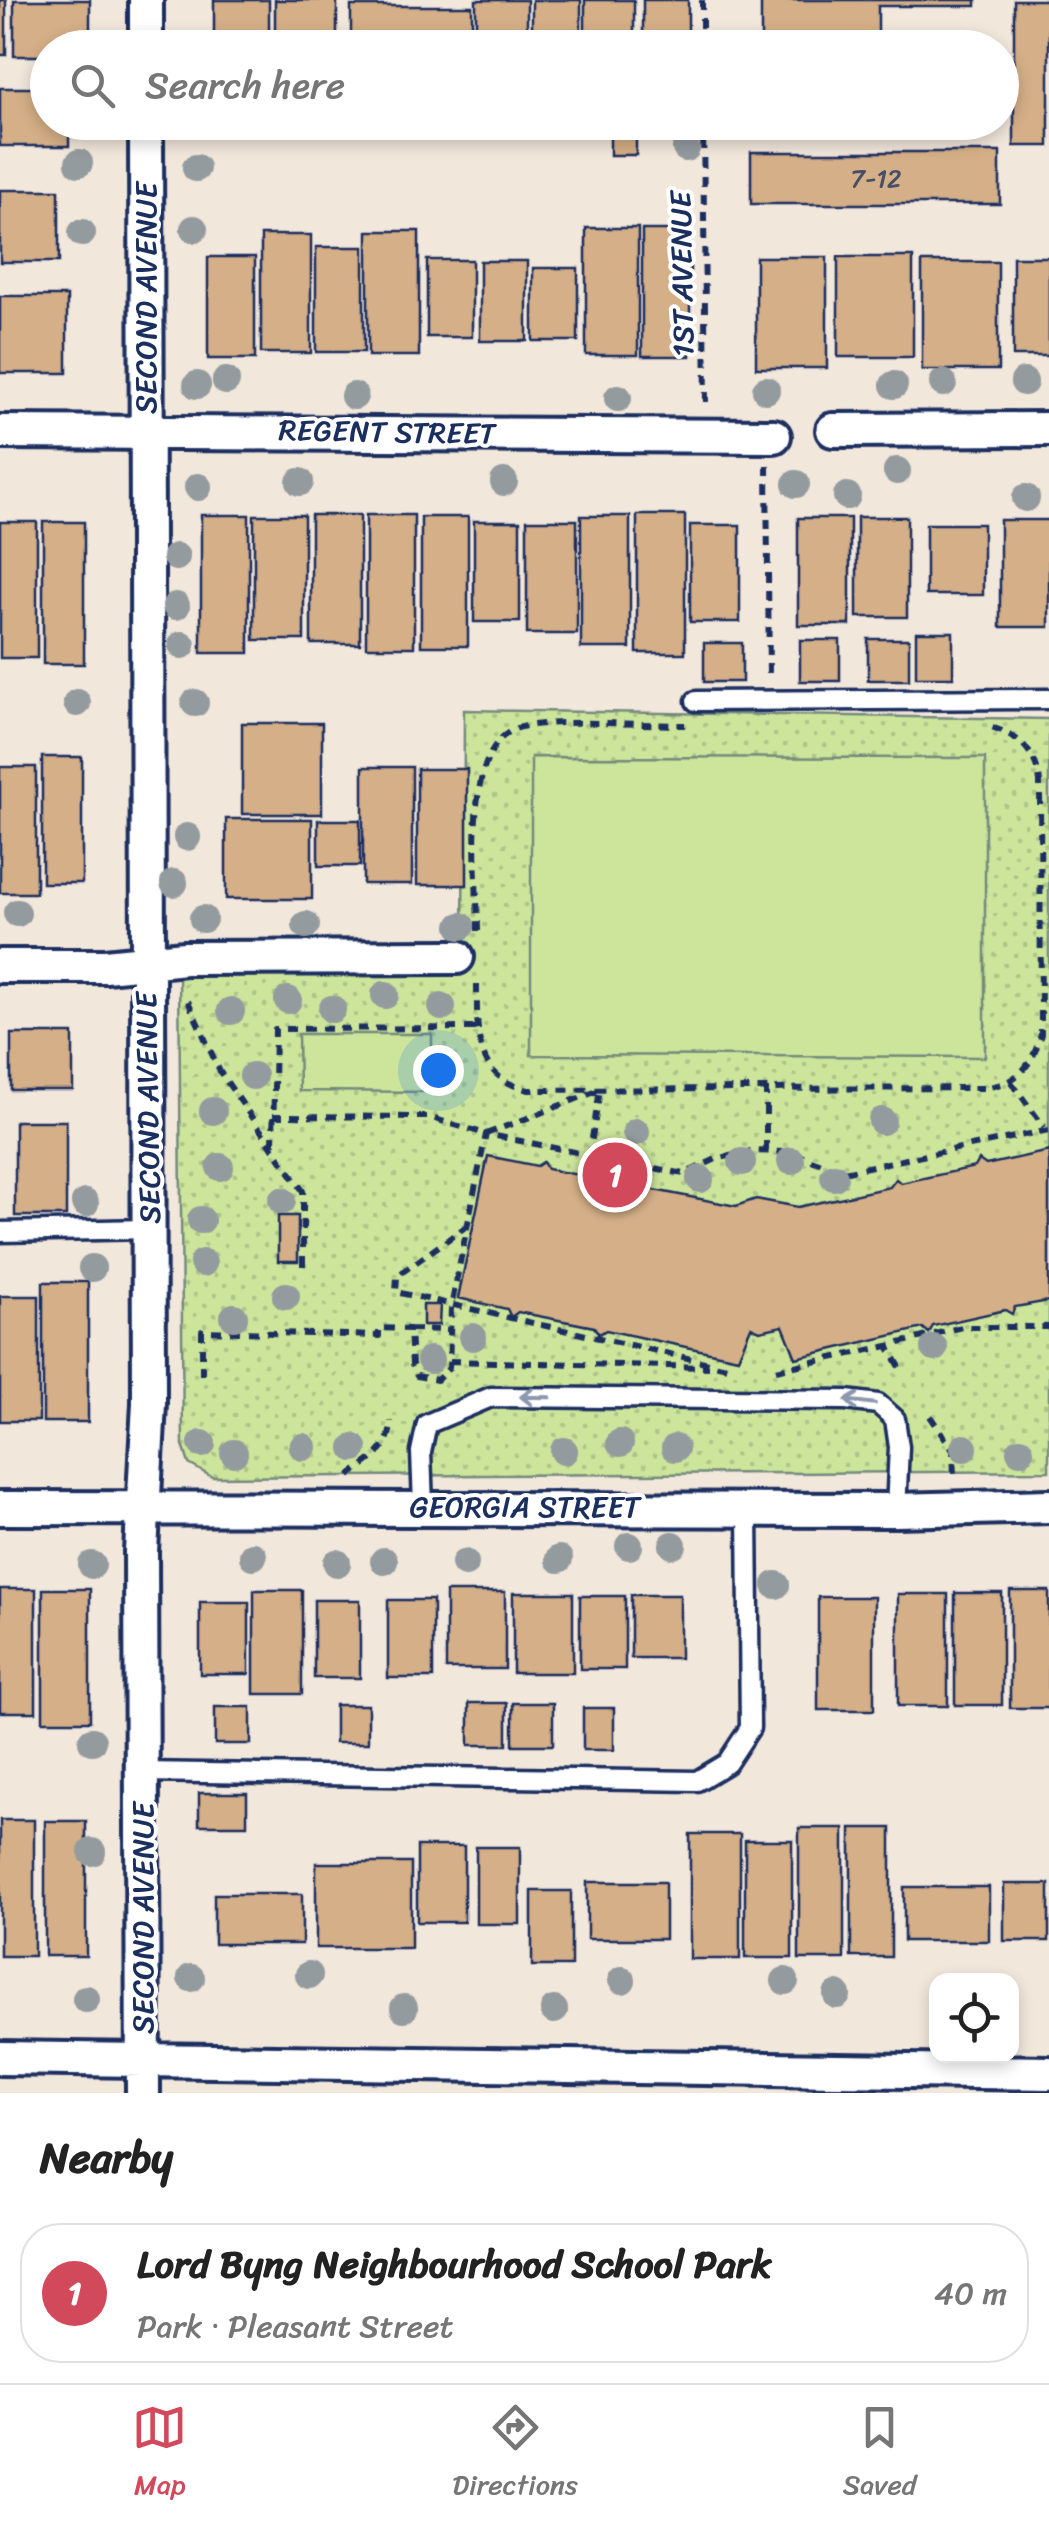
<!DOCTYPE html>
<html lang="en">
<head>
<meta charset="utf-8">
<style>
  body { margin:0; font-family:Sriracha,sans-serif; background:#f6f6f6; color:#222 }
  .controls { position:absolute; right:30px; bottom:30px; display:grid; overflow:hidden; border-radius:20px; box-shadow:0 5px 15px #0003 }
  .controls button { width:90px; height:90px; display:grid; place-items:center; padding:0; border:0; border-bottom:2px solid #e0e0e0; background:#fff; color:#222; font:50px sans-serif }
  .you { position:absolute; left:438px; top:1070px; width:35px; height:35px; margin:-25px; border:8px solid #fff; border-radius:50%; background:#1a73e8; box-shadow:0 0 0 15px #1a73e833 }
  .badge { display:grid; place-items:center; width:65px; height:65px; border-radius:50%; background:#d1495b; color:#fff; font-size:32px; font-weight:700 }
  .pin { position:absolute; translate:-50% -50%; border:5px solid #fff; box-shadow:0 2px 10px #0006 }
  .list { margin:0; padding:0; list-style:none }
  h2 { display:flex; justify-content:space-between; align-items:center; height:130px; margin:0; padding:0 40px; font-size:42px }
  h2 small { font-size:32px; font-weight:400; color:#767676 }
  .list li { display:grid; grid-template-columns:65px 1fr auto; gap:30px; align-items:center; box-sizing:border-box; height:140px; margin:0 20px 20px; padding:0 20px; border:2px solid #e0e0e0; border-radius:40px }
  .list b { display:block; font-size:38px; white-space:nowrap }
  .list p { margin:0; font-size:32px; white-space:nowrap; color:#767676 }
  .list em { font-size:32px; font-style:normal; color:#767676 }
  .icon { flex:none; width:55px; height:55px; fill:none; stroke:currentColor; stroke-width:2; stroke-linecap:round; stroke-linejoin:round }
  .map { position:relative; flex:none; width:1049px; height:2093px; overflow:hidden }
  .search { position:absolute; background:#fff; box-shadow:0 5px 15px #0003; left:30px; right:30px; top:30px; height:110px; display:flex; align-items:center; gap:25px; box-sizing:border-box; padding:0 35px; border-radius:55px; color:#767676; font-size:38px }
  .sheet { height:290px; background:#fff }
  nav { display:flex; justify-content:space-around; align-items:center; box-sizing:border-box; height:140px; border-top:2px solid #e0e0e0; background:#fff; font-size:28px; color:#767676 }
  nav a { display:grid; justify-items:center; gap:5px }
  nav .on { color:#d1495b }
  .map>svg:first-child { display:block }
  .park { fill:url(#park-dots); stroke:#748a7c; stroke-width:2.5 }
  .pitch { fill:#cce59b; stroke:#748a7c; stroke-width:2.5 }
  .building { fill:#d5af87; stroke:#1b2f5e; stroke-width:2.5 }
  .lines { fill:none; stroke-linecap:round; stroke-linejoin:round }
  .service-casing { stroke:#1b2f5e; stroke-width:25 }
  .minor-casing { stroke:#1b2f5e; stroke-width:40 }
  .path { stroke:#1b2f5e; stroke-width:6; stroke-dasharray:10 8; stroke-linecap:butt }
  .service { stroke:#fff; stroke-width:18 }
  .minor { stroke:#fff; stroke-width:32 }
  .tree { fill:#949b9e }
  .oneway { stroke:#8d97ae }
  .labels { text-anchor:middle; stroke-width:8; stroke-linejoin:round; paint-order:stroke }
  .number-label { font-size:25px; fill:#4a4f68 }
  .street-label { font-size:30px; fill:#1b2f5e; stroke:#fff }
</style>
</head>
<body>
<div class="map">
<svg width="1049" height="2093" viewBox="0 0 1049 2093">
  <defs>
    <pattern id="park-dots" width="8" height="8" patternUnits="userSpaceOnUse" patternTransform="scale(2.5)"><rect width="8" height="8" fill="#cce59b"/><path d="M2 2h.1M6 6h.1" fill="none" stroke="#afc588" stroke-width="1.8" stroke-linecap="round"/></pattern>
  </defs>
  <rect width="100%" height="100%" fill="#f2e7db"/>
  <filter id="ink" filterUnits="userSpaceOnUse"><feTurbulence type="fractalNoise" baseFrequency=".01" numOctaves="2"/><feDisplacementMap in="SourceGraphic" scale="20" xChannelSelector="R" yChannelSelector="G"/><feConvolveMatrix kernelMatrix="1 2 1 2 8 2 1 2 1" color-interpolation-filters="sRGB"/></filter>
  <g filter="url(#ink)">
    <path class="park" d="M 464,710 L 1049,719 L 1049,1471 L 212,1477 L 189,1464 L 183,1445 L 179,967 L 463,968 Z"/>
    <path class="pitch" d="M 531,757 L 985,758 L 985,1057 L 531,1055 Z
      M 298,1034 L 432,1034 L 432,1092 L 299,1091 Z"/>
    <path class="building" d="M 0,0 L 6,0 L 6,55 L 0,55 Z
      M 14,0 L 90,0 L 90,48 L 48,48 L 48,56 L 14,56 Z
      M 214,0 L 269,0 L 269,48 L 214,48 Z
      M 275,0 L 337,0 L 337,48 L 275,48 Z
      M 476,0 L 527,0 L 527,48 L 476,48 Z
      M 532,0 L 581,0 L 581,48 L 532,48 Z
      M 585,0 L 634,0 L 634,48 L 585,48 Z
      M 643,0 L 688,0 L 688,48 L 643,48 Z
      M 761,0 L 976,0 L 976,6 L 878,6 L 878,48 L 761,48 Z
      M 1014,0 L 1049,0 L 1049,146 L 1014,146 Z
      M 351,6 L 472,6 L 472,48 L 351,48 Z
      M 0,88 L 48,88 L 48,122 L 69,122 L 69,146 L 0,146 Z
      M 610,122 L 636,122 L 636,155 L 610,155 Z
      M 751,152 L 1000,152 L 1000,204 L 751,204 Z
      M 0,190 L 59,190 L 59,262 L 0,262 Z
      M 586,228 L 638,228 L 638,355 L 586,355 Z
      M 642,230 L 690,230 L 690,356 L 642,356 Z
      M 368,231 L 419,231 L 419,356 L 368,356 Z
      M 261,235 L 311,235 L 311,353 L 261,353 Z
      M 316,247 L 364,247 L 364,352 L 316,352 Z
      M 208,257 L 255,257 L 255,359 L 208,359 Z
      M 756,257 L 827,257 L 827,368 L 756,368 Z
      M 838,257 L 913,257 L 913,357 L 838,357 Z
      M 1013,257 L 1049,257 L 1049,356 L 1013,356 Z
      M 427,260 L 472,260 L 472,337 L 427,337 Z
      M 480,261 L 527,261 L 527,341 L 480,341 Z
      M 922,262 L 998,262 L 998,370 L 922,370 Z
      M 533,268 L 578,268 L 578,341 L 533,341 Z
      M 0,296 L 67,296 L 67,373 L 0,373 Z
      M 201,515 L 249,515 L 249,653 L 201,653 Z
      M 254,515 L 304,515 L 304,640 L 254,640 Z
      M 311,515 L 360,515 L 360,644 L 311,644 Z
      M 366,515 L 414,515 L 414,647 L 366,647 Z
      M 637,515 L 685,515 L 685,653 L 637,653 Z
      M 581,516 L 630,516 L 630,648 L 581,648 Z
      M 421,517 L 468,517 L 468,646 L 421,646 Z
      M 857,517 L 907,517 L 907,617 L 857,617 Z
      M 798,518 L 850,518 L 850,625 L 798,625 Z
      M 527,520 L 577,520 L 577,634 L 527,634 Z
      M 1000,520 L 1049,520 L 1049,627 L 1000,627 Z
      M 474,521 L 520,521 L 520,622 L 474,622 Z
      M 0,522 L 37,522 L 37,658 L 0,658 Z
      M 43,522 L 84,522 L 84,664 L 43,664 Z
      M 926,524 L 983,524 L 983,595 L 926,595 Z
      M 690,525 L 740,525 L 740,622 L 690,622 Z
      M 916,632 L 953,632 L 953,677 L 916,677 Z
      M 868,639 L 909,639 L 909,680 L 868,680 Z
      M 800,640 L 840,640 L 840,681 L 800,681 Z
      M 704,643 L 742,643 L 742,682 L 704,682 Z
      M 242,723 L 322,723 L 322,814 L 242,814 Z
      M 42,757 L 82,757 L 82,883 L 42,883 Z
      M 0,767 L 36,767 L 36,893 L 0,893 Z
      M 363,767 L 412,767 L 412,884 L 363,884 Z
      M 417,769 L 467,769 L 467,885 L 417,885 Z
      M 226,819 L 312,819 L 312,899 L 226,899 Z
      M 318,820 L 360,820 L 360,866 L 318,866 Z
      M 11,1034 L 73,1034 L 73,1090 L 11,1090 Z
      M 15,1121 L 66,1121 L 66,1216 L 15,1216 Z
      M 1049,1151 L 1049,1301 L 1015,1307 L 1012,1314 L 1005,1310 L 933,1326 L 929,1333 L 923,1328 L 796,1358 L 783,1326 L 760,1331 L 751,1327 L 738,1358 L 606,1330 L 599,1334 L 594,1327 L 518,1312 L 511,1317 L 507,1309 L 458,1298 L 488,1156 L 537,1166 L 543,1162 L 547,1169 L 624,1184 L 630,1180 L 634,1186 L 736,1206 L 756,1199 L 798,1207 L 890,1187 L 896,1179 L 901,1183 L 975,1167 L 979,1160 L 986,1165 Z
      M 278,1216 L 298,1216 L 298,1261 L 278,1261 Z
      M 43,1282 L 88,1282 L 88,1422 L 43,1422 Z
      M 0,1296 L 39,1296 L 39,1421 L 0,1421 Z
      M 423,1305 L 440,1305 L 439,1325 L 423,1325 Z
      M 0,1589 L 36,1589 L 36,1712 L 0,1712 Z
      M 43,1589 L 90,1589 L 90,1721 L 43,1721 Z
      M 254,1590 L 302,1590 L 302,1694 L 254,1694 Z
      M 1010,1591 L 1049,1591 L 1049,1708 L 1010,1708 Z
      M 446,1592 L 505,1592 L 505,1669 L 446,1669 Z
      M 513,1593 L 573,1593 L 573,1673 L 513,1673 Z
      M 955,1593 L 1002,1593 L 1002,1705 L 955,1705 Z
      M 898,1594 L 948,1594 L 948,1706 L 898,1706 Z
      M 631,1595 L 680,1595 L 680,1658 L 631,1658 Z
      M 580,1596 L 625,1596 L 625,1669 L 580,1669 Z
      M 818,1597 L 874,1597 L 874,1710 L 818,1710 Z
      M 314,1600 L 360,1600 L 360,1678 L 314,1678 Z
      M 388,1600 L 433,1600 L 433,1678 L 388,1678 Z
      M 200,1602 L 249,1602 L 249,1674 L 200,1674 Z
      M 469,1703 L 507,1703 L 507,1745 L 469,1745 Z
      M 513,1703 L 553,1703 L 553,1745 L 513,1745 Z
      M 335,1705 L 368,1705 L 368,1743 L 335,1743 Z
      M 215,1707 L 251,1707 L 251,1744 L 215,1744 Z
      M 583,1708 L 614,1708 L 614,1750 L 583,1750 Z
      M 199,1793 L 247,1793 L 247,1825 L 199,1825 Z
      M 0,1820 L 34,1820 L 34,1956 L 0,1956 Z
      M 45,1821 L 86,1821 L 86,1956 L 45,1956 Z
      M 799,1828 L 844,1828 L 844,1959 L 799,1959 Z
      M 851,1828 L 891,1828 L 891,1957 L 851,1957 Z
      M 690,1834 L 740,1834 L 740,1959 L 690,1959 Z
      M 745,1840 L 792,1840 L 792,1958 L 745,1958 Z
      M 417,1846 L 464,1846 L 464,1922 L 417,1922 Z
      M 476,1847 L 520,1847 L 520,1924 L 476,1924 Z
      M 316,1863 L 411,1863 L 411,1948 L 316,1948 Z
      M 587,1882 L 665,1882 L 665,1939 L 587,1939 Z
      M 1004,1884 L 1049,1884 L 1049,1941 L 1004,1941 Z
      M 904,1887 L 989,1887 L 989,1941 L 904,1941 Z
      M 532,1891 L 571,1891 L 571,1966 L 532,1966 Z
      M 214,1894 L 302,1894 L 302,1944 L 214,1944 Z"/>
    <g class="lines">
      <g class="service-casing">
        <path id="service" d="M 696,701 L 1049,699
          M 0,1232 L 149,1229
          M 423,1506 L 421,1452 L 427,1424 L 491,1397 L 846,1400 L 878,1404 L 895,1419 L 899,1447 L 896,1510
          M 142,1772 L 697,1781 L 727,1763 L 750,1728 L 748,1510"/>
      </g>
      <g class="minor-casing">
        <path id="minor" d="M 146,0 L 146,48
          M 833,430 L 1049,429
          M 0,432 L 774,436
          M 0,966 L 105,966 L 185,958 L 457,957
          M 0,1508 L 896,1510 L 1049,1506
          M 0,2058 L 1049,2073
          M 143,2093 L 141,1552 L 149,1403 L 146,122"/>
      </g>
      <path class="path" d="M 702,0 L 702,48
        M 703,122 L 706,406
        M 767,465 L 769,678
        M 478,931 C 478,880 460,752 515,729 C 539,718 651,725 685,725
        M 477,984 C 477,1031 473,1078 529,1090 L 979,1088 C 1015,1086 1032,1068 1041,1034 L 1040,782 C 1036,752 1020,736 991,727
        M 188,1001 L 220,1072 L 303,1191 L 303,1273
        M 1011,1082 L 1044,1127
        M 273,1116 L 428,1117 L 486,1134 L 600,1090 L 589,1156
        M 273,1145 L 275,1029 L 477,1028
        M 766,1151 L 766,1088
        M 468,1225 L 397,1276 L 396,1292 L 727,1367
        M 410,1329 L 450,1330
        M 450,1361 L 709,1367
        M 900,1367 L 888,1346 L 962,1327 L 1049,1327
        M 776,1370 L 888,1346
        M 202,1375 L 202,1331 L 379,1336 L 379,1328 L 410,1329 L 412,1365 L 417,1376 L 437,1380 L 449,1368 L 451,1307 L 486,1134 L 684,1174 L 716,1159 L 753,1151 L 790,1152 L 843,1172 L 1049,1130
        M 930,1416 L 953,1450 L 954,1477
        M 349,1476 C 370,1460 391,1450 391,1421"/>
      <use href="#service" class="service"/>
      <use href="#minor" class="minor"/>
    </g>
    <g class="tree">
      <circle cx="686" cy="148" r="14"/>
      <circle cx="79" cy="163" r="14"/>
      <circle cx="196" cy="168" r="14"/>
      <circle cx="194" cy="229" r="14"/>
      <circle cx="82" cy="233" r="14"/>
      <circle cx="226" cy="381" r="14"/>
      <circle cx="1024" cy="382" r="14"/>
      <circle cx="943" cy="383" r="14"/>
      <circle cx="197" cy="385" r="14"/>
      <circle cx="894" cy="385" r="14"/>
      <circle cx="766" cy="390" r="14"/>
      <circle cx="354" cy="396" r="14"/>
      <circle cx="618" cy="398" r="14"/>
      <circle cx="897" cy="471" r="14"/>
      <circle cx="300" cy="482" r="14"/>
      <circle cx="504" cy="482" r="14"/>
      <circle cx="796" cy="484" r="14"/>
      <circle cx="198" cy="487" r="14"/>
      <circle cx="847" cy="496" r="14"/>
      <circle cx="1026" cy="498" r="14"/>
      <circle cx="176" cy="557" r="14"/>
      <circle cx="176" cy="606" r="14"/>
      <circle cx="182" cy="645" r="14"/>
      <circle cx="77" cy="703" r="14"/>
      <circle cx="195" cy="703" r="14"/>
      <circle cx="187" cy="837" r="14"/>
      <circle cx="174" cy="883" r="14"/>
      <circle cx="17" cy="913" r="14"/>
      <circle cx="203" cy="919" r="14"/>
      <circle cx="306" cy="925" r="14"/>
      <circle cx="461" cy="926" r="14"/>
      <circle cx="385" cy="995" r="14"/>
      <circle cx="288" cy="1000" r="14"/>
      <circle cx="442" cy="1007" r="14"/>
      <circle cx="332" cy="1009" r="14"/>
      <circle cx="231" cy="1011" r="14"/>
      <circle cx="253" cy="1076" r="14"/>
      <circle cx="213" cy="1111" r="14"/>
      <circle cx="882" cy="1121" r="14"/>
      <circle cx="636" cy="1132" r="14"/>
      <circle cx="791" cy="1161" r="14"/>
      <circle cx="742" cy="1162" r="14"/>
      <circle cx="220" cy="1167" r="14"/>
      <circle cx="834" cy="1177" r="14"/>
      <circle cx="700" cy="1179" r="14"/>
      <circle cx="282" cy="1201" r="14"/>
      <circle cx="85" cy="1203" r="14"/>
      <circle cx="201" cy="1220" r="14"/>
      <circle cx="203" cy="1263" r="14"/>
      <circle cx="92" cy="1268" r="14"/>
      <circle cx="286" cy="1296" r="14"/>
      <circle cx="234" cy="1317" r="14"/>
      <circle cx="473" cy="1337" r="14"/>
      <circle cx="934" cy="1348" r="14"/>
      <circle cx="430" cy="1360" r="14"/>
      <circle cx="620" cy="1443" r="14"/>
      <circle cx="202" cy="1444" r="14"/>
      <circle cx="303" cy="1447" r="14"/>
      <circle cx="354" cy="1448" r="14"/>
      <circle cx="675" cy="1448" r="14"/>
      <circle cx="964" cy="1448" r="14"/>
      <circle cx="564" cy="1451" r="14"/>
      <circle cx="1020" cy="1451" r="14"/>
      <circle cx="234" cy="1453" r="14"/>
      <circle cx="673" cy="1545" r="14"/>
      <circle cx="629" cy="1546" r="14"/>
      <circle cx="253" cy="1556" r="14"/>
      <circle cx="559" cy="1559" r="14"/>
      <circle cx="384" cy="1561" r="14"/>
      <circle cx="337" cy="1563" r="14"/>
      <circle cx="465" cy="1563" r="14"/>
      <circle cx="92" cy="1565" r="14"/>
      <circle cx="776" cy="1585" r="14"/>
      <circle cx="92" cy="1741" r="14"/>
      <circle cx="92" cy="1852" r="14"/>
      <circle cx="309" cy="1975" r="14"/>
      <circle cx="191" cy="1978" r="14"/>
      <circle cx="622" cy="1980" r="14"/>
      <circle cx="785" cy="1981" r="14"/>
      <circle cx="837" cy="1995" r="14"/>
      <circle cx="86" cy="1999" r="14"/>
      <circle cx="404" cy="2008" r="14"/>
      <circle cx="554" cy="2010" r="14"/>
    </g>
    <defs><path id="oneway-shaft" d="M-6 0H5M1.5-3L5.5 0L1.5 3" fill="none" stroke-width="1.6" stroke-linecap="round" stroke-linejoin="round" transform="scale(2.5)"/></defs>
    <g class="oneway">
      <use href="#oneway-shaft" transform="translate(535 1397) rotate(-179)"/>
      <use href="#oneway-shaft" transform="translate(860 1402) rotate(-173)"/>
    </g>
  </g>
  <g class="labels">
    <g class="number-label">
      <text x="876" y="187">7-12</text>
    </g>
    <g class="street-label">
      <text transform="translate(682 274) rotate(-91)" y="10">1ST AVENUE</text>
      <text transform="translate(146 298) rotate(-90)" y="10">SECOND AVENUE</text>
      <text transform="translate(387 432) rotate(1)" y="10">REGENT STREET</text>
      <text transform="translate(148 1108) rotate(-91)" y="10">SECOND AVENUE</text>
      <text x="525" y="1517">GEORGIA STREET</text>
      <text transform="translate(143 1918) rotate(-90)" y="10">SECOND AVENUE</text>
    </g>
  </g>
</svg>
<div class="controls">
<button><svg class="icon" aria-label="locate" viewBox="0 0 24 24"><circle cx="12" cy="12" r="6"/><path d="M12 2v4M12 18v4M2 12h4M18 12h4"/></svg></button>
</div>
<div class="you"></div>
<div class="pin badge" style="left:615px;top:1175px">1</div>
<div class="search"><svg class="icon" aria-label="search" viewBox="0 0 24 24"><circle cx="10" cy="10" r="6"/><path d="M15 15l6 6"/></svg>Search here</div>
</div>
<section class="sheet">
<h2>Nearby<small></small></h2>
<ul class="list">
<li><span class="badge">1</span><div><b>Lord Byng Neighbourhood School Park</b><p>Park · Pleasant Street</p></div><em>40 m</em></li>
</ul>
</section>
<nav>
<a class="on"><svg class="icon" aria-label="map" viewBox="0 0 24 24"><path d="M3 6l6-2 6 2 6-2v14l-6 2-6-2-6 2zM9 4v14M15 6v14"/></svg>Map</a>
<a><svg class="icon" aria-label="directions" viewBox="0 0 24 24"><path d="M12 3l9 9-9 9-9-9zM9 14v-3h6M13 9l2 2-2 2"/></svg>Directions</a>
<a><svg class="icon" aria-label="saved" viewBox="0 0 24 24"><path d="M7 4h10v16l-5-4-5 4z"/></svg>Saved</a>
</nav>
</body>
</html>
